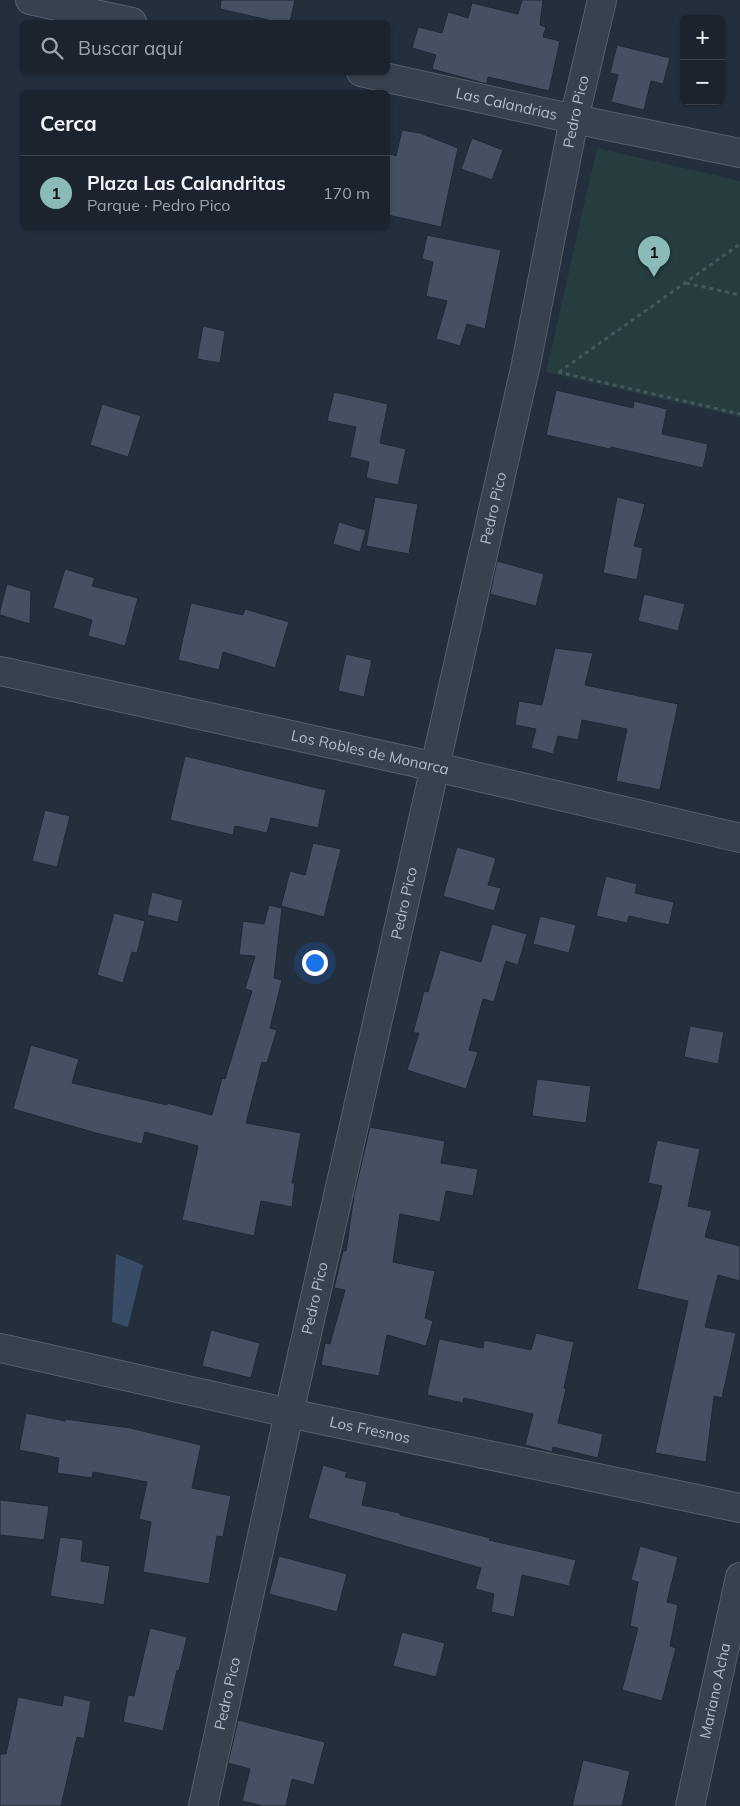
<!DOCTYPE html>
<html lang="es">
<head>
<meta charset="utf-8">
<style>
  body { margin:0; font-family:Mulish,sans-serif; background:#282f3a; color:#f1f3f6 }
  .controls { position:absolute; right:15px; top:15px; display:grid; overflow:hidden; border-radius:8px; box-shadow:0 1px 4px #0004 }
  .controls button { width:45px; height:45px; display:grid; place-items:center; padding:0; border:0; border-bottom:1px solid #39404a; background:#1b232e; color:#f1f3f6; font:25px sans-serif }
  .you { position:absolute; left:314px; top:962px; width:18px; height:18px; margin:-12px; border:4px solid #fff; border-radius:50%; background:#1a73e8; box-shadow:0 0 0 8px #1a73e833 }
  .badge { display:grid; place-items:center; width:32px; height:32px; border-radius:50%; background:#8bbbb9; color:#111; font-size:16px; font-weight:700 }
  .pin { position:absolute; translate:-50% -41px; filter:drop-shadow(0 1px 2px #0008) }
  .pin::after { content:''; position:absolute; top:26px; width:18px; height:15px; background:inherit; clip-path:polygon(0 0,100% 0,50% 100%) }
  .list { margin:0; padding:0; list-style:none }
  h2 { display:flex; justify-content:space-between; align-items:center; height:65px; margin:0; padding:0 20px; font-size:21px }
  h2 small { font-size:16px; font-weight:400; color:#a0a4aa }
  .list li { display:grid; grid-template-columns:32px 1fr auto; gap:15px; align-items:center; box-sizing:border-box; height:75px; padding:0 20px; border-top:1px solid #39404a }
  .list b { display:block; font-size:19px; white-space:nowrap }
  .list p { margin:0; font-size:16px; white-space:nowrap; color:#a0a4aa }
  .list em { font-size:16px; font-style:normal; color:#a0a4aa }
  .icon { flex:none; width:28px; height:28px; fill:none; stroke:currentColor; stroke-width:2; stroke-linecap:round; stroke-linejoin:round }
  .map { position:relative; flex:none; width:740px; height:1806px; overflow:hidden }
  .search { position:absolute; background:#1b232e; box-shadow:0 1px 4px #0004; left:20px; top:20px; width:370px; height:55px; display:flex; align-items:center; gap:12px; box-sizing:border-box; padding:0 18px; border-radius:8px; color:#a0a4aa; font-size:19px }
  .panel { position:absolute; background:#1b232e; box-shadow:0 1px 4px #0004; left:20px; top:90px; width:370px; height:140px; border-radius:8px }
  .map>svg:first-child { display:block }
  .green { fill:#263c3f }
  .water { fill:#394c67 }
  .building { fill:#455162; stroke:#1f2835 }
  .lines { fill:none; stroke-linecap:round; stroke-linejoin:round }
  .street-casing { stroke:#565f6c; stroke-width:30 }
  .path { stroke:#44595c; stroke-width:3; stroke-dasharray:4 4; stroke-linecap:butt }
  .street { stroke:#38414e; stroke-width:28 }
  .labels { text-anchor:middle; stroke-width:4; stroke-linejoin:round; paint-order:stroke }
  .street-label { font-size:15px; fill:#b4bcc9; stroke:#1d2633 }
</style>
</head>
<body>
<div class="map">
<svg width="740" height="1806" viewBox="0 0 740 1806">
  <rect width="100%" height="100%" fill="#242f3e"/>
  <path class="green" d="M 597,148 L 740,181 L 740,417 L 546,372 Z"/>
  <path class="water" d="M 116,1254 L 143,1265 L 128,1327 L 112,1322 Z"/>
  <path class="building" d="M 221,0 L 295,0 L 290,22 L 277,22 L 220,9 Z
    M 522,0 L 543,0 L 540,25 L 546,27 L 543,37 L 560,41 L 549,91 L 488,77 L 487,84 L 432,69 L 436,55 L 412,48 L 418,27 L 442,33 L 448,12 L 468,18 L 472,3 L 518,14 Z
    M 617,45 L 670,58 L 663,84 L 651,81 L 644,110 L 611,102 L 618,75 L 610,73 Z
    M 402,130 L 420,133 L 458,148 L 441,227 L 388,215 L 388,153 L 396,156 Z
    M 472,138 L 503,150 L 492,180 L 461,169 Z
    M 427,235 L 501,250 L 485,329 L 467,324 L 460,346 L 436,339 L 447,301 L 426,296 L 433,262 L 422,259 Z
    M 203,326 L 225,331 L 220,363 L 197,359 Z
    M 556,390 L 633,408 L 634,401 L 667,409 L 662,434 L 708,444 L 703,468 L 611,447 L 610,449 L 546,435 Z
    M 334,392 L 388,404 L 380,443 L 406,449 L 398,485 L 366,478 L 369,462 L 350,457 L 356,427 L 327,421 Z
    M 102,404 L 141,416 L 128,457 L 90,445 Z
    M 375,497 L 418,504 L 409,554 L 366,546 Z
    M 617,497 L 645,504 L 634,546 L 643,548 L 637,580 L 603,573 Z
    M 339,522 L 366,530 L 360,552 L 333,544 Z
    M 497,561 L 544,574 L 536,606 L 490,594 Z
    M 65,569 L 95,578 L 92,586 L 138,598 L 125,646 L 88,636 L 92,620 L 53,608 Z
    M 7,584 L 31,591 L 30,624 L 0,615 L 0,610 Z
    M 644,594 L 685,604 L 678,631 L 638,621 Z
    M 191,603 L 243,615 L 245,609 L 289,622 L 275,668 L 223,652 L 219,670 L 178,660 Z
    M 555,648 L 593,653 L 585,685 L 678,704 L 660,790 L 616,781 L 627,729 L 582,720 L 578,740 L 558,736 L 553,754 L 531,748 L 536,729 L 515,725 L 519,701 L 542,705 Z
    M 346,654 L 372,660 L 364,697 L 338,691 Z
    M 185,756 L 326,790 L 318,828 L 271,818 L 267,833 L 235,826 L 233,835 L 170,820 Z
    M 45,810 L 70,816 L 57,867 L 32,861 Z
    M 313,843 L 341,849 L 324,917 L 281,906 L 290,871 L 305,875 Z
    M 457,847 L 496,858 L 488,885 L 501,888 L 494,911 L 443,896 Z
    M 606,876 L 637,884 L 635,893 L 674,902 L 669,925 L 629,916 L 627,923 L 596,916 Z
    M 152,892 L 183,900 L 178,922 L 147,915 Z
    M 269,905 L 282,908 L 274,978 L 282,980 L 270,1028 L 277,1030 L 267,1063 L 262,1062 L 246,1123 L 301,1133 L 292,1183 L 295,1183 L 292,1207 L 261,1201 L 254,1236 L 182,1220 L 198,1146 L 145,1132 L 142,1144 L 96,1133 L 13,1109 L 31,1045 L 79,1059 L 72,1083 L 167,1105 L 167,1103 L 212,1115 L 222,1078 L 225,1079 L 252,991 L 245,989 L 255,956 L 239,955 L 243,921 L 264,924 Z
    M 114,913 L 145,921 L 137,953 L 132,952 L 123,983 L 97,975 Z
    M 540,916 L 576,925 L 569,953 L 533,944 Z
    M 492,924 L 527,934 L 518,965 L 506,961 L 494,1002 L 483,999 L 469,1050 L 478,1052 L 466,1089 L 407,1070 L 419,1033 L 413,1033 L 424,991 L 428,992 L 440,950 L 481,962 Z
    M 690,1026 L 724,1032 L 718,1064 L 684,1057 Z
    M 537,1079 L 591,1086 L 586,1123 L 532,1116 Z
    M 370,1127 L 445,1141 L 441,1163 L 478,1169 L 473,1196 L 446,1191 L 440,1222 L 400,1214 L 393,1262 L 435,1271 L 425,1318 L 433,1321 L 426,1346 L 387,1335 L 379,1376 L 321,1365 L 325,1343 L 330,1344 L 345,1290 L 334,1288 L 343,1251 L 346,1251 L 354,1195 Z
    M 657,1140 L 700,1149 L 688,1206 L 712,1211 L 705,1237 L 740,1246 L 740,1281 L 718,1275 L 705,1327 L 736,1333 L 722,1398 L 714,1396 L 706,1462 L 655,1453 L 688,1301 L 637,1289 L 662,1186 L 648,1183 Z
    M 211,1330 L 260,1343 L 251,1378 L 202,1366 Z
    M 536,1333 L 574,1342 L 564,1388 L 566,1389 L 558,1423 L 603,1434 L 598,1458 L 553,1447 L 552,1452 L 525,1445 L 533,1414 L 464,1398 L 463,1403 L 427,1395 L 439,1339 L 483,1348 L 484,1340 L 531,1350 Z
    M 26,1413 L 65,1421 L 65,1419 L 130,1428 L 201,1445 L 192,1488 L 231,1496 L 223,1537 L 217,1536 L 209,1584 L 143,1572 L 151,1522 L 139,1519 L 147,1482 L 93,1472 L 92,1478 L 57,1473 L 59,1458 L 19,1450 Z
    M 323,1465 L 347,1472 L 345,1477 L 367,1482 L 362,1505 L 400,1513 L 400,1515 L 490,1538 L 489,1540 L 576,1560 L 569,1586 L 522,1575 L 514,1617 L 491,1612 L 494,1594 L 475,1589 L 481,1568 L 308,1518 Z
    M 0,1500 L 49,1506 L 44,1540 L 0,1535 Z
    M 60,1537 L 83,1540 L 81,1561 L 110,1566 L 104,1605 L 50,1596 Z
    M 640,1546 L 678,1557 L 667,1602 L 678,1605 L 670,1646 L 676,1648 L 662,1701 L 622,1690 L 638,1628 L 630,1626 L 638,1582 L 631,1580 Z
    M 279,1556 L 347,1574 L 337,1612 L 269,1594 Z
    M 150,1628 L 187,1637 L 179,1671 L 177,1670 L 163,1731 L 123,1722 L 128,1695 L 134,1696 Z
    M 402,1632 L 445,1643 L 436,1677 L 393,1666 Z
    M 64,1695 L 91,1701 L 84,1739 L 77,1737 L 61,1806 L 0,1806 L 0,1754 L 6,1754 L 18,1697 L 62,1706 Z
    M 238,1720 L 325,1742 L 314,1785 L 292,1779 L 286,1806 L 263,1806 L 242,1801 L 250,1769 L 228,1763 Z
    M 583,1760 L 630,1771 L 622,1806 L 572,1806 Z"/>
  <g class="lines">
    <g class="street-casing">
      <g id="street">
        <path d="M 30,0 L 132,22"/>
        <path id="s1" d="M 361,72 L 574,119 L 740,153"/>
        <path id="s2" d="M 0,671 L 436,767 L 740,838"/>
        <path id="s3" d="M 0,1348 L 289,1413 L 740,1508"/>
        <path id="s4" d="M 203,1806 L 289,1413 L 526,364 L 574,119 L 602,0"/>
        <path id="s5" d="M 690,1806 L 740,1577"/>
      </g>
    </g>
    <path class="path" d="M 686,283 L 740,295
      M 558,372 L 740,414
      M 559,372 L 740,244"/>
    <use href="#street" class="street"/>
  </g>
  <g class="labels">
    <g class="street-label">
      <text dy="5" stroke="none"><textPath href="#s1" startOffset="149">Las Calandrias</textPath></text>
      <text dy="5" stroke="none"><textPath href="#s4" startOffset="1735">Pedro Pico</textPath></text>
      <text dy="5" stroke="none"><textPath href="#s4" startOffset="1330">Pedro Pico</textPath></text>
      <text dy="5" stroke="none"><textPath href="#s2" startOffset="379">Los Robles de Monarca</textPath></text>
      <text dy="5" stroke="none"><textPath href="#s4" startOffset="925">Pedro Pico</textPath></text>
      <text dy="5" stroke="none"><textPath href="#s4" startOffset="520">Pedro Pico</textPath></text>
      <text dy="5" stroke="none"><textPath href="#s3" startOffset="379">Los Fresnos</textPath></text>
      <text dy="5" stroke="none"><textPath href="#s5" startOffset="118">Mariano Acha</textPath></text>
      <text dy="5" stroke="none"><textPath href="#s4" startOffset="115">Pedro Pico</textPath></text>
    </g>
  </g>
</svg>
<div class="controls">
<button>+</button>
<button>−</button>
</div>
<div class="you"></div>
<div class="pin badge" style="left:654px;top:277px">1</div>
<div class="search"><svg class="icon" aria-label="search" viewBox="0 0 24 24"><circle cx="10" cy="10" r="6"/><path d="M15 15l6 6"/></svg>Buscar aquí</div>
<section class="panel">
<h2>Cerca<small></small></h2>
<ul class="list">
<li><span class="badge">1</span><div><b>Plaza Las Calandritas</b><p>Parque · Pedro Pico</p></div><em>170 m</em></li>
</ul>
</section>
</div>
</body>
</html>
